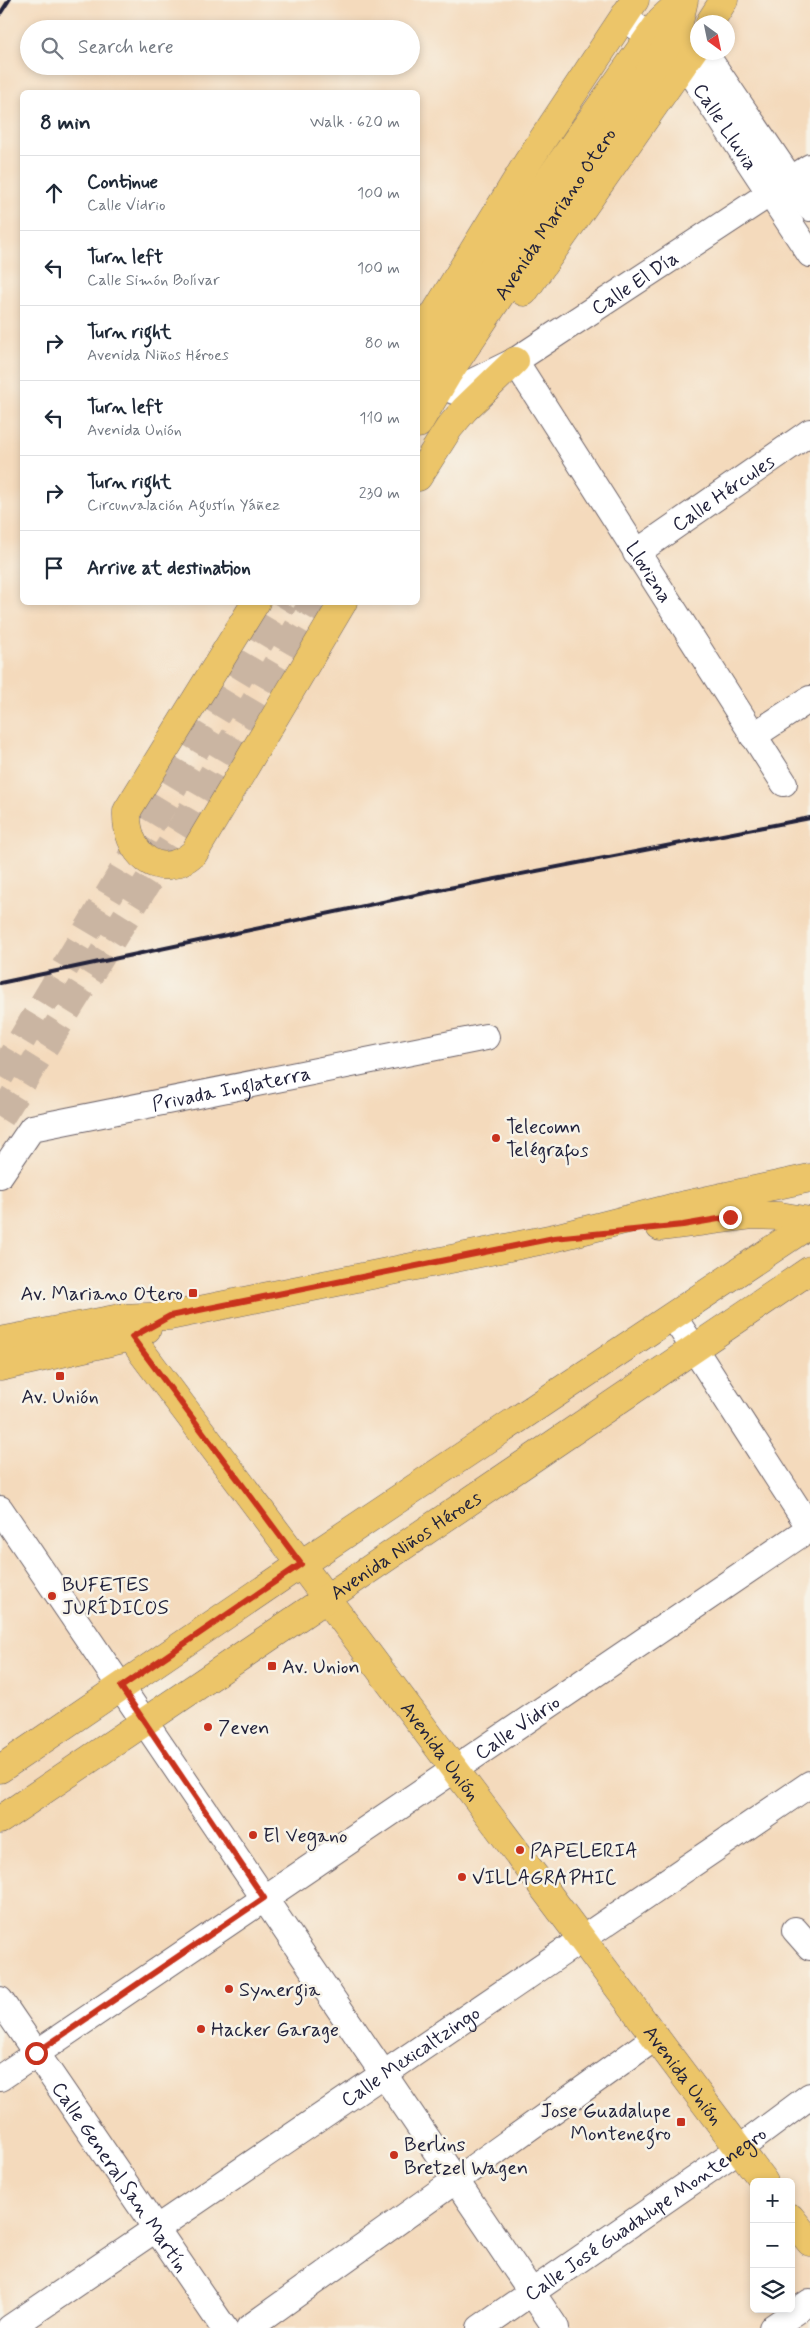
<!DOCTYPE html>
<html lang="en">
<head>
<meta charset="utf-8">
<style>
  body { margin:0; font-family:Mynerve,sans-serif; background:#f6f6f7; color:#1f2937 }
  .controls { position:absolute; right:15px; bottom:15px; display:grid; overflow:hidden; border-radius:8px; box-shadow:0 2px 8px #0003 }
  .controls button { width:45px; height:45px; display:grid; place-items:center; padding:0; border:0; border-bottom:1px solid #e0e1e3; background:#fff; color:#1f2937; font:25px sans-serif }
  .compass { position:absolute; left:690px; top:15px; width:45px; height:45px; border-radius:50%; background:#fff; box-shadow:0 2px 8px #0003; rotate:147deg }
  .stop { position:absolute; width:15px; height:15px; margin:-11px; border:4px solid #c8321e; border-radius:50%; background:#fff }
  .stop.end { background:#c8321e; border-color:#fff; box-shadow:0 1px 5px #0008 }
  .list { margin:0; padding:0; list-style:none }
  h2 { display:flex; justify-content:space-between; align-items:center; height:65px; margin:0; padding:0 20px; font-size:21px }
  h2 small { font-size:16px; font-weight:400; color:#747a83 }
  .list li { display:grid; grid-template-columns:32px 1fr auto; gap:15px; align-items:center; box-sizing:border-box; height:75px; padding:0 20px; border-top:1px solid #e0e1e3 }
  .list b { display:block; font-size:19px; white-space:nowrap }
  .list p { margin:0; font-size:16px; white-space:nowrap; color:#747a83 }
  .list em { font-size:16px; font-style:normal; color:#747a83 }
  .icon { flex:none; width:28px; height:28px; fill:none; stroke:currentColor; stroke-width:2; stroke-linecap:round; stroke-linejoin:round }
  .map { position:relative; flex:none; width:810px; height:2328px; overflow:hidden }
  .search { position:absolute; background:#fff; box-shadow:0 2px 8px #0003; left:20px; top:20px; width:400px; height:55px; display:flex; align-items:center; gap:12px; box-sizing:border-box; padding:0 18px; border-radius:28px; color:#747a83; font-size:19px }
  .panel { position:absolute; background:#fff; box-shadow:0 2px 8px #0003; left:20px; top:90px; width:400px; height:515px; border-radius:8px }
  .map>svg:first-child { display:block }
  .lines { fill:none; stroke-linecap:round; stroke-linejoin:round }
  .major-tunnel { stroke:#cab5a2; stroke-width:28; stroke-dasharray:28 14; stroke-linecap:butt }
  .minor-casing { stroke:#6c6268; stroke-width:28 }
  .major-casing { stroke:#6c6268; stroke-width:29 }
  .minor { stroke:#fff; stroke-width:26 }
  .major { stroke:#ecc569; stroke-width:28 }
  .rail { stroke:#22223b; stroke-width:4 }
  .route { stroke:#c8321e; stroke-width:6 }
  .poi-dot { fill:#c8321e; stroke:#f7f3e8; stroke-width:2 }
  .labels { text-anchor:middle; stroke-width:5; stroke-linejoin:round; paint-order:stroke }
  .street-label { font-size:20px; fill:#22223b; stroke:#f7f3e8 }
  .poi-label { font-size:20px; fill:#22223b; stroke:#f7f3e8; text-anchor:start }
</style>
</head>
<body>
<div class="map">
<svg width="810" height="2328" viewBox="0 0 810 2328">
  <rect width="100%" height="100%" fill="#f7f3e8"/>
  <filter id="ink" filterUnits="userSpaceOnUse"><feTurbulence type="fractalNoise" baseFrequency=".02" numOctaves="2"/><feDisplacementMap in="SourceGraphic" scale="10" xChannelSelector="R" yChannelSelector="G"/><feConvolveMatrix kernelMatrix="1 2 1 2 8 2 1 2 1" color-interpolation-filters="sRGB"/></filter>
  <filter id="wash" filterUnits="userSpaceOnUse"><feTurbulence type="fractalNoise" baseFrequency=".0096" numOctaves="4" result="noise"/><feDisplacementMap in="SourceGraphic" scale="20" xChannelSelector="R" yChannelSelector="G"/><feGaussianBlur stdDeviation="1.12" result="paint"/><feColorMatrix in="noise" values="0 0 0 0 0 0 0 0 0 0 0 0 0 0 0 0 0 1.4 0 .05"/><feComposite in="paint" operator="in"/></filter>
  <g filter="url(#wash)">
    <rect width="100%" height="100%" fill="#f4dabc"/>
  </g>
  <g filter="url(#ink)">
    <g class="lines">
      <path class="major-tunnel" d="M 0,1076 L 284,602
        M 0,1118 L 182,827 L 313,602"/>
      <g class="minor-casing">
        <g id="minor">
          <path id="s1" d="M 624,18 L 666,47 L 684,63 L 810,254"/>
          <path d="M 704,52 L 810,208"/>
          <path id="s2" d="M 515,361 L 784,783"/>
          <path id="s3" d="M 454,391 L 515,361 L 810,167"/>
          <path id="s4" d="M 636,553 L 810,432"/>
          <path d="M 753,736 L 810,699"/>
          <path id="s5" d="M 0,1175 L 32,1128 L 486,1037"/>
          <path d="M 673,1316 L 810,1528"/>
          <path d="M 0,1509 L 556,2328"/>
          <path d="M 795,1930 L 810,1947"/>
          <path id="s6" d="M 0,2000 L 224,2328"/>
          <path id="s7" d="M 0,2078 L 810,1528"/>
          <path id="s8" d="M 10,2328 L 810,1784"/>
          <path d="M 249,2328 L 656,2037"/>
          <path id="s9" d="M 480,2328 L 739,2149 L 810,2096"/>
          <path d="M 772,2328 L 810,2302"/>
        </g>
      </g>
      <g class="major-casing">
        <g id="major">
          <path d="M 710,22 L 724,0"/>
          <path d="M 524,292 L 698,43"/>
          <path d="M 418,341 L 527,163 L 635,0"/>
          <path d="M 418,384 L 550,178 L 661,20 L 678,4"/>
          <path id="s10" d="M 418,424 L 447,375 L 666,47 L 678,27 L 684,0"/>
          <path d="M 418,477 L 449,428 L 465,409 L 515,361"/>
          <path d="M 256,602 L 127,811 C 125,852 157,884 194,853 L 343,602"/>
          <path d="M 660,1227 L 752,1215 L 780,1216 L 810,1221"/>
          <path id="s11" d="M 120,1318 L 141,1351 L 764,2182"/>
          <path d="M 0,1341 L 120,1318 L 170,1316 L 554,1238 L 671,1208 L 810,1178"/>
          <path d="M 0,1367 L 132,1337 L 147,1329"/>
          <path d="M 0,1769 L 301,1564 L 810,1224"/>
          <path id="s12" d="M 0,1820 L 810,1270"/>
          <path d="M 791,2218 L 810,2242"/>
        </g>
      </g>
      <use href="#minor" class="minor"/>
      <use href="#major" class="major"/>
      <path class="rail" d="M 0,14 L 9,0
        M 0,983 L 444,889 L 810,818"/>
    </g>
  </g>
  <g class="lines" filter="url(#ink)">
    <path class="route" d="M 36,2053 L 264,1898 L 121,1687 L 301,1564 L 132,1337 L 170,1316 L 554,1238 L 683,1225 L 730,1217"/>
  </g>
  <g class="poi-dot">
    <circle cx="496" cy="1138" r="5"/>
    <rect x="188" y="1288" width="10" height="10" rx="2.5"/>
    <rect x="55" y="1371" width="10" height="10" rx="2.5"/>
    <circle cx="52" cy="1596" r="5"/>
    <rect x="267" y="1661" width="10" height="10" rx="2.5"/>
    <circle cx="208" cy="1727" r="5"/>
    <circle cx="253" cy="1835" r="5"/>
    <circle cx="520" cy="1850" r="5"/>
    <circle cx="462" cy="1877" r="5"/>
    <circle cx="229" cy="1989" r="5"/>
    <circle cx="201" cy="2029" r="5"/>
    <rect x="676" y="2117" width="10" height="10" rx="2.5"/>
    <circle cx="394" cy="2155" r="5"/>
  </g>
  <g class="labels">
    <g class="street-label">
      <text dy="7" stroke="none"><textPath href="#s1" startOffset="151">Calle Lluvia</textPath></text>
      <text dy="7" stroke="none"><textPath href="#s10" startOffset="251">Avenida Mariano Otero</textPath></text>
      <text dy="7" stroke="none"><textPath href="#s3" startOffset="211">Calle El Día</textPath></text>
      <text dy="7" stroke="none"><textPath href="#s4" startOffset="106">Calle Hércules</textPath></text>
      <text dy="7" stroke="none"><textPath href="#s2" startOffset="250">Llovizna</textPath></text>
      <text dy="7" stroke="none"><textPath href="#s5" startOffset="260">Privada Inglaterra</textPath></text>
      <text dy="7" stroke="none"><textPath href="#s12" startOffset="490">Avenida Niños Héroes</textPath></text>
      <text dy="7" stroke="none"><textPath href="#s7" startOffset="625">Calle Vidrio</textPath></text>
      <text dy="7" stroke="none"><textPath href="#s11" startOffset="539">Avenida Unión</textPath></text>
      <text dy="7" stroke="none"><textPath href="#s8" startOffset="484">Calle Mexicaltzingo</textPath></text>
      <text dy="7" stroke="none"><textPath href="#s11" startOffset="944">Avenida Unión</textPath></text>
      <text dy="7" stroke="none"><textPath href="#s6" startOffset="214">Calle General San Martín</textPath></text>
      <text dy="7" stroke="none"><textPath href="#s9" startOffset="201">Calle José Guadalupe Montenegro</textPath></text>
    </g>
    <g class="poi-label">
      <text x="506" y="1133">Telecomn<tspan x="506" dy="23">Telégrafos</tspan></text>
      <text x="183" y="1300" text-anchor="end">Av. Mariano Otero</text>
      <text x="60" y="1403" text-anchor="middle">Av. Unión</text>
      <text x="62" y="1591">BUFETES<tspan x="62" dy="23">JURÍDICOS</tspan></text>
      <text x="282" y="1673">Av. Union</text>
      <text x="218" y="1734">7even</text>
      <text x="263" y="1842">El Vegano</text>
      <text x="530" y="1857">PAPELERIA</text>
      <text x="472" y="1884">VILLAGRAPHIC</text>
      <text x="239" y="1996">Synergia</text>
      <text x="211" y="2036">Hacker Garage</text>
      <text x="671" y="2117" text-anchor="end">Jose Guadalupe<tspan x="671" dy="23">Montenegro</tspan></text>
      <text x="404" y="2151">Berlins<tspan x="404" dy="23">Bretzel Wagen</tspan></text>
    </g>
  </g>
</svg>
<div class="controls">
<button>+</button>
<button>−</button>
<button><svg class="icon" aria-label="layers" viewBox="0 0 24 24"><path d="M12 4l9 5-9 5-9-5zM3 14l9 5 9-5"/></svg></button>
</div>
<svg class="compass" viewBox="-18 -18 36 36"><path d="M0-13l5 13h-10z" fill="#e53935"/><path d="M0 13l5-13h-10z" fill="#747a83"/></svg>
<div class="stop" style="left:36px;top:2053px"></div>
<div class="stop end" style="left:730px;top:1217px"></div>
<div class="search"><svg class="icon" aria-label="search" viewBox="0 0 24 24"><circle cx="10" cy="10" r="6"/><path d="M15 15l6 6"/></svg>Search here</div>
<section class="panel">
<h2>8 min<small>Walk · 620 m</small></h2>
<ul class="list">
<li><svg class="icon" aria-label="ahead" viewBox="0 0 24 24"><path d="M12 20V5M6 11l6-6 6 6"/></svg><div><b>Continue</b><p>Calle Vidrio</p></div><em>100 m</em></li>
<li><svg class="icon" aria-label="left" viewBox="0 0 24 24"><path d="M17 20v-9H6M10 6l-5 5 5 5"/></svg><div><b>Turn left</b><p>Calle Simón Bolívar</p></div><em>100 m</em></li>
<li><svg class="icon" aria-label="right" viewBox="0 0 24 24"><path d="M7 20v-9h11M14 6l5 5-5 5"/></svg><div><b>Turn right</b><p>Avenida Niños Héroes</p></div><em>80 m</em></li>
<li><svg class="icon" aria-label="left" viewBox="0 0 24 24"><path d="M17 20v-9H6M10 6l-5 5 5 5"/></svg><div><b>Turn left</b><p>Avenida Unión</p></div><em>110 m</em></li>
<li><svg class="icon" aria-label="right" viewBox="0 0 24 24"><path d="M7 20v-9h11M14 6l5 5-5 5"/></svg><div><b>Turn right</b><p>Circunvalación Agustín Yáñez</p></div><em>230 m</em></li>
<li><svg class="icon" aria-label="arrive" viewBox="0 0 24 24"><path d="M6 21V4h12l-3 4 3 4H6"/></svg><div><b>Arrive at destination</b></div></li>
</ul>
</section>
</div>
</body>
</html>
